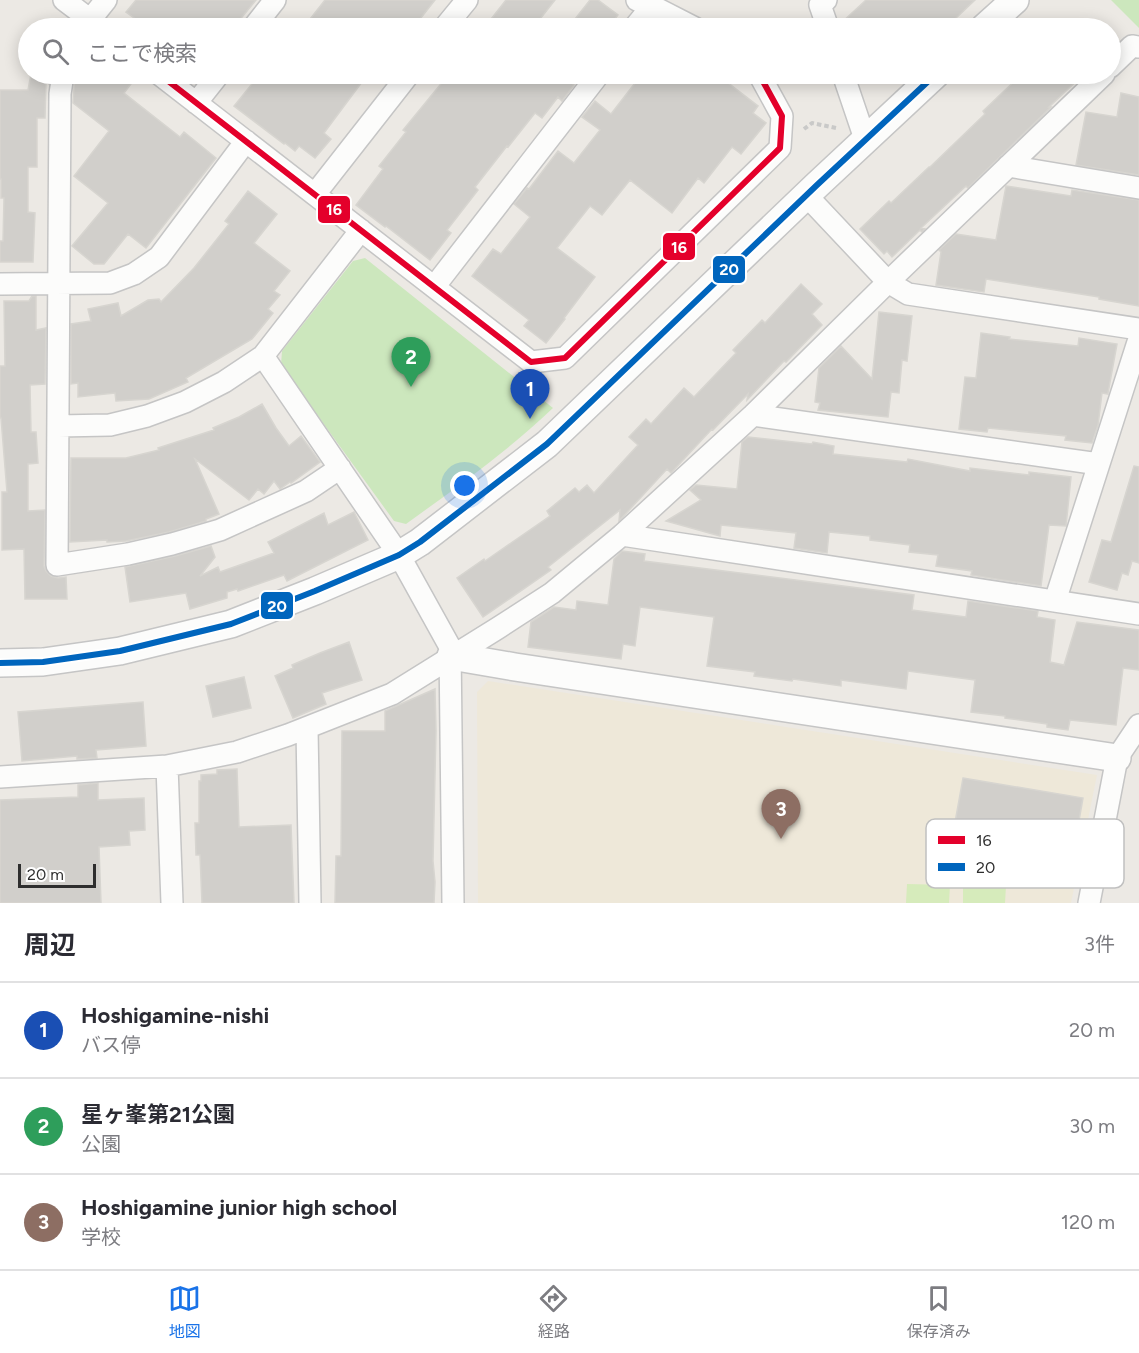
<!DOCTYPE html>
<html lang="ja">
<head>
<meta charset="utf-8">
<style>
  body { margin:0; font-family:Figtree,"Noto Sans JP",sans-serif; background:#f2f2f3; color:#2b2b33 }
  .scale { position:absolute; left:18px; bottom:15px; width:78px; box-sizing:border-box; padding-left:6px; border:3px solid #2e2e2e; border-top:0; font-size:16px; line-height:21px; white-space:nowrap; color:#2e2e2e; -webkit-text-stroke:4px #fff; paint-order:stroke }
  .you { position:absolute; left:465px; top:486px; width:21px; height:21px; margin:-15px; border:4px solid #fff; border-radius:50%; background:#1a73e8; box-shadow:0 0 0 9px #1a73e833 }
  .badge { display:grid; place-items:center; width:39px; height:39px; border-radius:50%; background:#1a73e8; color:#fff; font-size:20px; font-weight:700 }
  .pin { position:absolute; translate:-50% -50px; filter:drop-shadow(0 2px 3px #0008) }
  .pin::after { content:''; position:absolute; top:32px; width:21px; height:18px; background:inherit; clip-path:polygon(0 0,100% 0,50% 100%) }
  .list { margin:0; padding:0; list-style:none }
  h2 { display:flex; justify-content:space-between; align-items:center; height:78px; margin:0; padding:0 24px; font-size:26px }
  h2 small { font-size:20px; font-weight:400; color:#7c7c81 }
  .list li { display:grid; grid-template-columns:39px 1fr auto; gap:18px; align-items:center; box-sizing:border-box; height:96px; padding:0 24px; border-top:2px solid #e1e1e2 }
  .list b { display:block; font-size:22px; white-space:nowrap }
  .list p { margin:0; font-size:20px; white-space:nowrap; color:#7c7c81 }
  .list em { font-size:20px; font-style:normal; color:#7c7c81 }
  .icon { flex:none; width:33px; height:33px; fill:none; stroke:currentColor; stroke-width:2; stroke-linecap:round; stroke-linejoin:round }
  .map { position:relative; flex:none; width:1139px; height:903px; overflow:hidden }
  .search { position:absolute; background:#fff; box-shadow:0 3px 15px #0003; left:18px; right:18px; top:18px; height:66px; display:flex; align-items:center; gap:15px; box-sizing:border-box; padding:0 21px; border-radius:33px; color:#7c7c81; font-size:22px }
  .sheet { height:366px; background:#fff }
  nav { display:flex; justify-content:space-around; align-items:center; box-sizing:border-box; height:84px; border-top:2px solid #e1e1e2; background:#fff; font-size:16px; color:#7c7c81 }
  nav a { display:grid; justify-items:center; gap:3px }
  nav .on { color:#1a73e8 }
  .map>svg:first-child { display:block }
  .education { fill:#eee8d9 }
  .green { fill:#cce7bd }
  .pitch { fill:#d6ebbb }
  .building { fill:#d1cfcb; stroke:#d7d5d0; stroke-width:1.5 }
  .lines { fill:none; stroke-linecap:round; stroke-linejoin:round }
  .minor-casing { stroke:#c5c5c5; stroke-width:24 }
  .tertiary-casing { stroke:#c5c5c5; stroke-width:30 }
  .path { stroke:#c9c9c8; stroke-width:4; stroke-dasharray:4.5 3; stroke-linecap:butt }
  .minor { stroke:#fcfcfb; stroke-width:21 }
  .tertiary { stroke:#fcfcfb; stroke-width:27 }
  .bus-1-casing { stroke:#fff; stroke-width:10 }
  .bus-2-casing { stroke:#fff; stroke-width:10 }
  .bus-1 { stroke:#e4002b; stroke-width:6 }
  .bus-2 { stroke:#0065bd; stroke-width:6 }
  .key { fill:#fff; stroke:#c0c0c0; stroke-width:1.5 }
  .key-label { font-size:16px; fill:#2e2e2e }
  .line-badge { stroke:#fff; stroke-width:2 }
  .badge-label { font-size:16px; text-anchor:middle; font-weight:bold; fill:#fff }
</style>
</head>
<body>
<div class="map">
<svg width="1139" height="903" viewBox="0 0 1139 903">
  <rect width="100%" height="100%" fill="#ece9e4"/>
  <path class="education" d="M 488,681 L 1097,775 L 1071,903 L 478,903 L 477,692 Z"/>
  <path class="green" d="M 1111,0 L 1139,0 L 1139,28 Z
    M 365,258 L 553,408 C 507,452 457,487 406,524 L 394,521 L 281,365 L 282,351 L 353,261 Z"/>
  <path class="pitch" d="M 907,884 L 950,885 L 949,903 L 906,903 Z
    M 963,885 L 1006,886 L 1005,903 L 963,903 Z"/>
  <path class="building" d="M 136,0 L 256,0 L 233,28 L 148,28 L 126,12 Z
    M 325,0 L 435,0 L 413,28 L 303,28 Z
    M 506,0 L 555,0 L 533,28 L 484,28 Z
    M 590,0 L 598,0 L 618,15 L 608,28 L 568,28 Z
    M 866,0 L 975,0 L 955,19 L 964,28 L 840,28 L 840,24 Z
    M 31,74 L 50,74 L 49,84 L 46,82 L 45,118 L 37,118 L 37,167 L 28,167 L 28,212 L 35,213 L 33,262 L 0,262 L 0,241 L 3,241 L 4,198 L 1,198 L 1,179 L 0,179 L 0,90 L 28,90 Z
    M 75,74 L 118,74 L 131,84 L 124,93 L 180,137 L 184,132 L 216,158 L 146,248 L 128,234 L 104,264 L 94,264 L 72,246 L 108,203 L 74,176 L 109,131 L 73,103 Z
    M 260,74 L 368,74 L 324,133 L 331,139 L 315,158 L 299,146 L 295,151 L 285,143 L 284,144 L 234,106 Z
    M 449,74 L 560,74 L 574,85 L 562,101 L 558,97 L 542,118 L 535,113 L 508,147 L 507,146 L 475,187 L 478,190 L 447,230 L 451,233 L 430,260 L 386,226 L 385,227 L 356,205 L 383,169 L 379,166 L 406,132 L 403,130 Z
    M 642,74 L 733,74 L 727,82 L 758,106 L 753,113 L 766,123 L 741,154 L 732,147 L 704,183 L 698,178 L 672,213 L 630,180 L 602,215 L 590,206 L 557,248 L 595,277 L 564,318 L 565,319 L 546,343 L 524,326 L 529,320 L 472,276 L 493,249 L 501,254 L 530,217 L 514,204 L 527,188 L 529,189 L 558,151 L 574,163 L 600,130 L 582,117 L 595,101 L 611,114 Z
    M 1022,74 L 1084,74 L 1049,107 L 1051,107 L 968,188 L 966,186 L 921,228 L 925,229 L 922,232 L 920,230 L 892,257 L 887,251 L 884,254 L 860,229 L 889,201 L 891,203 L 929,167 L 930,167 L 985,114 L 983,111 Z
    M 1121,93 L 1139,97 L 1139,175 L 1076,165 L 1086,112 L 1117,117 Z
    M 1006,186 L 1071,196 L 1072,190 L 1139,200 L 1139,306 L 1099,299 L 1099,297 L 986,279 L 984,292 L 936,285 L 941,252 L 939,250 L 956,234 L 996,240 Z
    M 248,191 L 277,214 L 254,243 L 290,271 L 274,291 L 280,295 L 268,309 L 273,313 L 252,339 L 186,378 L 188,382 L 149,399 L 116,401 L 115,393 L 78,397 L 78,383 L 71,384 L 71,324 L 91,321 L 88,309 L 118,303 L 121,316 L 148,300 L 159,299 L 161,302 L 194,268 L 229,224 L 225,221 Z
    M 801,284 L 822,304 L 812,314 L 822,325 L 786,362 L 784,361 L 747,400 L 748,394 L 713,430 L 712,429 L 671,473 L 667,469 L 619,521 L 620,510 L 548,567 L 551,570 L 483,617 L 457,578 L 484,559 L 485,561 L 550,516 L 547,511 L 575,488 L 579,492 L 587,485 L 594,493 L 638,445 L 629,437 L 646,419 L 651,424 L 684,388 L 694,397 L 736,353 L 733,350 L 762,320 L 765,323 Z
    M 32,296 L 36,296 L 36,330 L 46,328 L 45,384 L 30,385 L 31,432 L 36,432 L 38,463 L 28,464 L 28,511 L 45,510 L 44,566 L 46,571 L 51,576 L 58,578 L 66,577 L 67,599 L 25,599 L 24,549 L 2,550 L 2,492 L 7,492 L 1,418 L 0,418 L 0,366 L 5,366 L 4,301 L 29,301 Z
    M 879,312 L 912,316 L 907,361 L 902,360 L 899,393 L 891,392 L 888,417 L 818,410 L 820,403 L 815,402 L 819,368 L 841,346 L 872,379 Z
    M 981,333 L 1010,337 L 1009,339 L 1078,346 L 1079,338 L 1117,344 L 1108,393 L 1108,394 L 1102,393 L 1098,425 L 1092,443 L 1065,440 L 1066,436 L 988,428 L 987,432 L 959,429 L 965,377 L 976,378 Z
    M 262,404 L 276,428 L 289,446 L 301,436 L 320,462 L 291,483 L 290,482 L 280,489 L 274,481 L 264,494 L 258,489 L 249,500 L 195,459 L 219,514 L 206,519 L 206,521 L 169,532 L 126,541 L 107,542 L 107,540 L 70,542 L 71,458 L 126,458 L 159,450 L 158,448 L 214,430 L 213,428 L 239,417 Z
    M 748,437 L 812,444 L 813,442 L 834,446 L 833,454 L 907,462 L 908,459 L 970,471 L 970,468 L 1029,475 L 1029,472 L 1071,477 L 1066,526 L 1049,525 L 1041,586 L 971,575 L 972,571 L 936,566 L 938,555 L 909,552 L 910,545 L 870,540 L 870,536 L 829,532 L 827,553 L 794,548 L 796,533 L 721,525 L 720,536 L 666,521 L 701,500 L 690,490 L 696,485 L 737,489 L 742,442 Z
    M 1134,466 L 1139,467 L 1139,563 L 1132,561 L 1128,575 L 1122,573 L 1117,590 L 1089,582 L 1102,540 L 1111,542 Z
    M 354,512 L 368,540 L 287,581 L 284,575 L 238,591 L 237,589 L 227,592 L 227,598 L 190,609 L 186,593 L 130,602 L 125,567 L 175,556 L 211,546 L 215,557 L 200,576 L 218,567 L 220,572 L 274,553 L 268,542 L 324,513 L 328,525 Z
    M 622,551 L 645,554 L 644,561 L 914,595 L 912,610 L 966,617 L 968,601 L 1038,611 L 1037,617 L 1055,620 L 1050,662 L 1064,665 L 1077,622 L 1139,630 L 1139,670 L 1123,668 L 1116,725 L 1070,720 L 1068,730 L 1047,727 L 1047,724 L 1005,718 L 1005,716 L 971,712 L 975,680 L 908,671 L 906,689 L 841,680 L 841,686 L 793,679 L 792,681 L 754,676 L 755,672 L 707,666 L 714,617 L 640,607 L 635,646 L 623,644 L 621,659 L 528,647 L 531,622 L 554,607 L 576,610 L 577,601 L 608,605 L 614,559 Z
    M 349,642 L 362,680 L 322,693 L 326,704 L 293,718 L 275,676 L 293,668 L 292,665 L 320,653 Z
    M 244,677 L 251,708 L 213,717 L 206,686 Z
    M 435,689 L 436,731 L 433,861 L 435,882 L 434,903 L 335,903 L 336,856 L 341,856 L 342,731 L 385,731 L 385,711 Z
    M 143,702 L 146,746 L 96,750 L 97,758 L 77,759 L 77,756 L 22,761 L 18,712 Z
    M 237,769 L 239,827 L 291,825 L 294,903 L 202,903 L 200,855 L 196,855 L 195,823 L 199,823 L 199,781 L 201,781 L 201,775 L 217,774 L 217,770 Z
    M 963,778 L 1083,798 L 1073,855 L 974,839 L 970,866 L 941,862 L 945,838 L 952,839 Z
    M 98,783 L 98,800 L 144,798 L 145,830 L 129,831 L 130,845 L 99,847 L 101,903 L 0,903 L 0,800 L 78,797 L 78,785 Z"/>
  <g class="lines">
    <g class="minor-casing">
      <path id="minor" d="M 64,0 L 101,28
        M 637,0 L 652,6 L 695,28
        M 826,0 L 820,5 L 828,28
        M 86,28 L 90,20 L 106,0
        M 253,28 L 275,0
        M 444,28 L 467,0
        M 634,28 L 652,6
        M 1110,67 L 1132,46 L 1139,47
        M 63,74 L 60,94 L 57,565 L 128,554 L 172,544 L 220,530 L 306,491 L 340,468
        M 159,74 L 531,362 L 565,358 L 780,148 L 782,116 L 759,74
        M 843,74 L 865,139
        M 196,103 L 219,74
        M 1008,166 L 1139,188
        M 315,194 L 409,74
        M 806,195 L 888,282 L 908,294 L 1139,329
        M 0,284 L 110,283 L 134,274 L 159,257 L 246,141
        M 434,287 L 599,74
        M 263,356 L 399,555 L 450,647 L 453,903
        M 753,415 L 1099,464
        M 58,426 L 110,425 L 147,416 L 185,402 L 224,382 L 263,356 L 361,230
        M 622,535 L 1139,614
        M 1055,601 L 1139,339
        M 307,728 L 310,903
        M 167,766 L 172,903
        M 0,777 L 167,766 L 237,752 L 288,735 L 392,694 L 498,628 L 552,593 L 622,535 L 753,415 L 888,282 L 1104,74
        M 1089,903 L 1117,758 L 1139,725"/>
    </g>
    <g class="tertiary-casing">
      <path id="tertiary" d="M 984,28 L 1015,0
        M 451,656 L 515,667 L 1117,758
        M 0,663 L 43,662 L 120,651 L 231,624 L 315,591 L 399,555 L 420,542 L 547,444 L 817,185 L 936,74"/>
    </g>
    <path class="path" d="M 804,129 L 812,123 L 836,128"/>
    <use href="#minor" class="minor"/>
    <use href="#tertiary" class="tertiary"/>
    <g class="bus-1-casing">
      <path id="bus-1" d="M 159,74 L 531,362 L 565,358 L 780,148 L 782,116 L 759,74"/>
    </g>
    <g class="bus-2-casing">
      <path id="bus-2" d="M 0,663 L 43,662 L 120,651 L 231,624 L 315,591 L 399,555 L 420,542 L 547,444 L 817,185 L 936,74"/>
    </g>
    <use href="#bus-1" class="bus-1"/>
    <use href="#bus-2" class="bus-2"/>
  </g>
  <rect x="926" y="819" width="198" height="69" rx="9" class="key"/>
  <rect x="938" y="836" width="27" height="8" fill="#e4002b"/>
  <rect x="938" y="863" width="27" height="8" fill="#0065bd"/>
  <g class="key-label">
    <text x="976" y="846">16</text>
    <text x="976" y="873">20</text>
  </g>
  <g class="line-badge">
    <rect x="317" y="195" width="34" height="29" rx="6" fill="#e4002b"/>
    <rect x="662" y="232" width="34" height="29" rx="6" fill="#e4002b"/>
    <rect x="712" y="255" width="34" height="29" rx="6" fill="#0065bd"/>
    <rect x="260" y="591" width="34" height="29" rx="6" fill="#0065bd"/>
  </g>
  <g class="badge-label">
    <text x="334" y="215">16</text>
    <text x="679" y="253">16</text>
    <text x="729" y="275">20</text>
    <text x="277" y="612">20</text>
  </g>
</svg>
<div class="scale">20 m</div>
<div class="you"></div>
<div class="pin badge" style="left:530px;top:419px;background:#1a4fb4">1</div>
<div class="pin badge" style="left:411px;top:387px;background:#2e9e5b">2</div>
<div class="pin badge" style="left:781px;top:839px;background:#8d6e63">3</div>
<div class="search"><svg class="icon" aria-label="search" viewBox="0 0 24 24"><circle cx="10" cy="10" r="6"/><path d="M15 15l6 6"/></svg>ここで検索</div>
</div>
<section class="sheet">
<h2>周辺<small>3件</small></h2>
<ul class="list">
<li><span class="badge" style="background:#1a4fb4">1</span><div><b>Hoshigamine-nishi</b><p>バス停</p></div><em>20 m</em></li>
<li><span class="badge" style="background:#2e9e5b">2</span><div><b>星ヶ峯第21公園</b><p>公園</p></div><em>30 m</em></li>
<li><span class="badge" style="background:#8d6e63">3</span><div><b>Hoshigamine junior high school</b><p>学校</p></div><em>120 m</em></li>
</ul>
</section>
<nav>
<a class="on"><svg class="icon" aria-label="map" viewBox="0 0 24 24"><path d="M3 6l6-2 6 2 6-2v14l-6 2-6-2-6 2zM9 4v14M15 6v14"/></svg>地図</a>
<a><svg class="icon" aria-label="directions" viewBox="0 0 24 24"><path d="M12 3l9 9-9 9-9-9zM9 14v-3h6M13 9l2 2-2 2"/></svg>経路</a>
<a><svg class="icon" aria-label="saved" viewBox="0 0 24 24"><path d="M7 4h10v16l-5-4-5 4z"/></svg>保存済み</a>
</nav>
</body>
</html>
